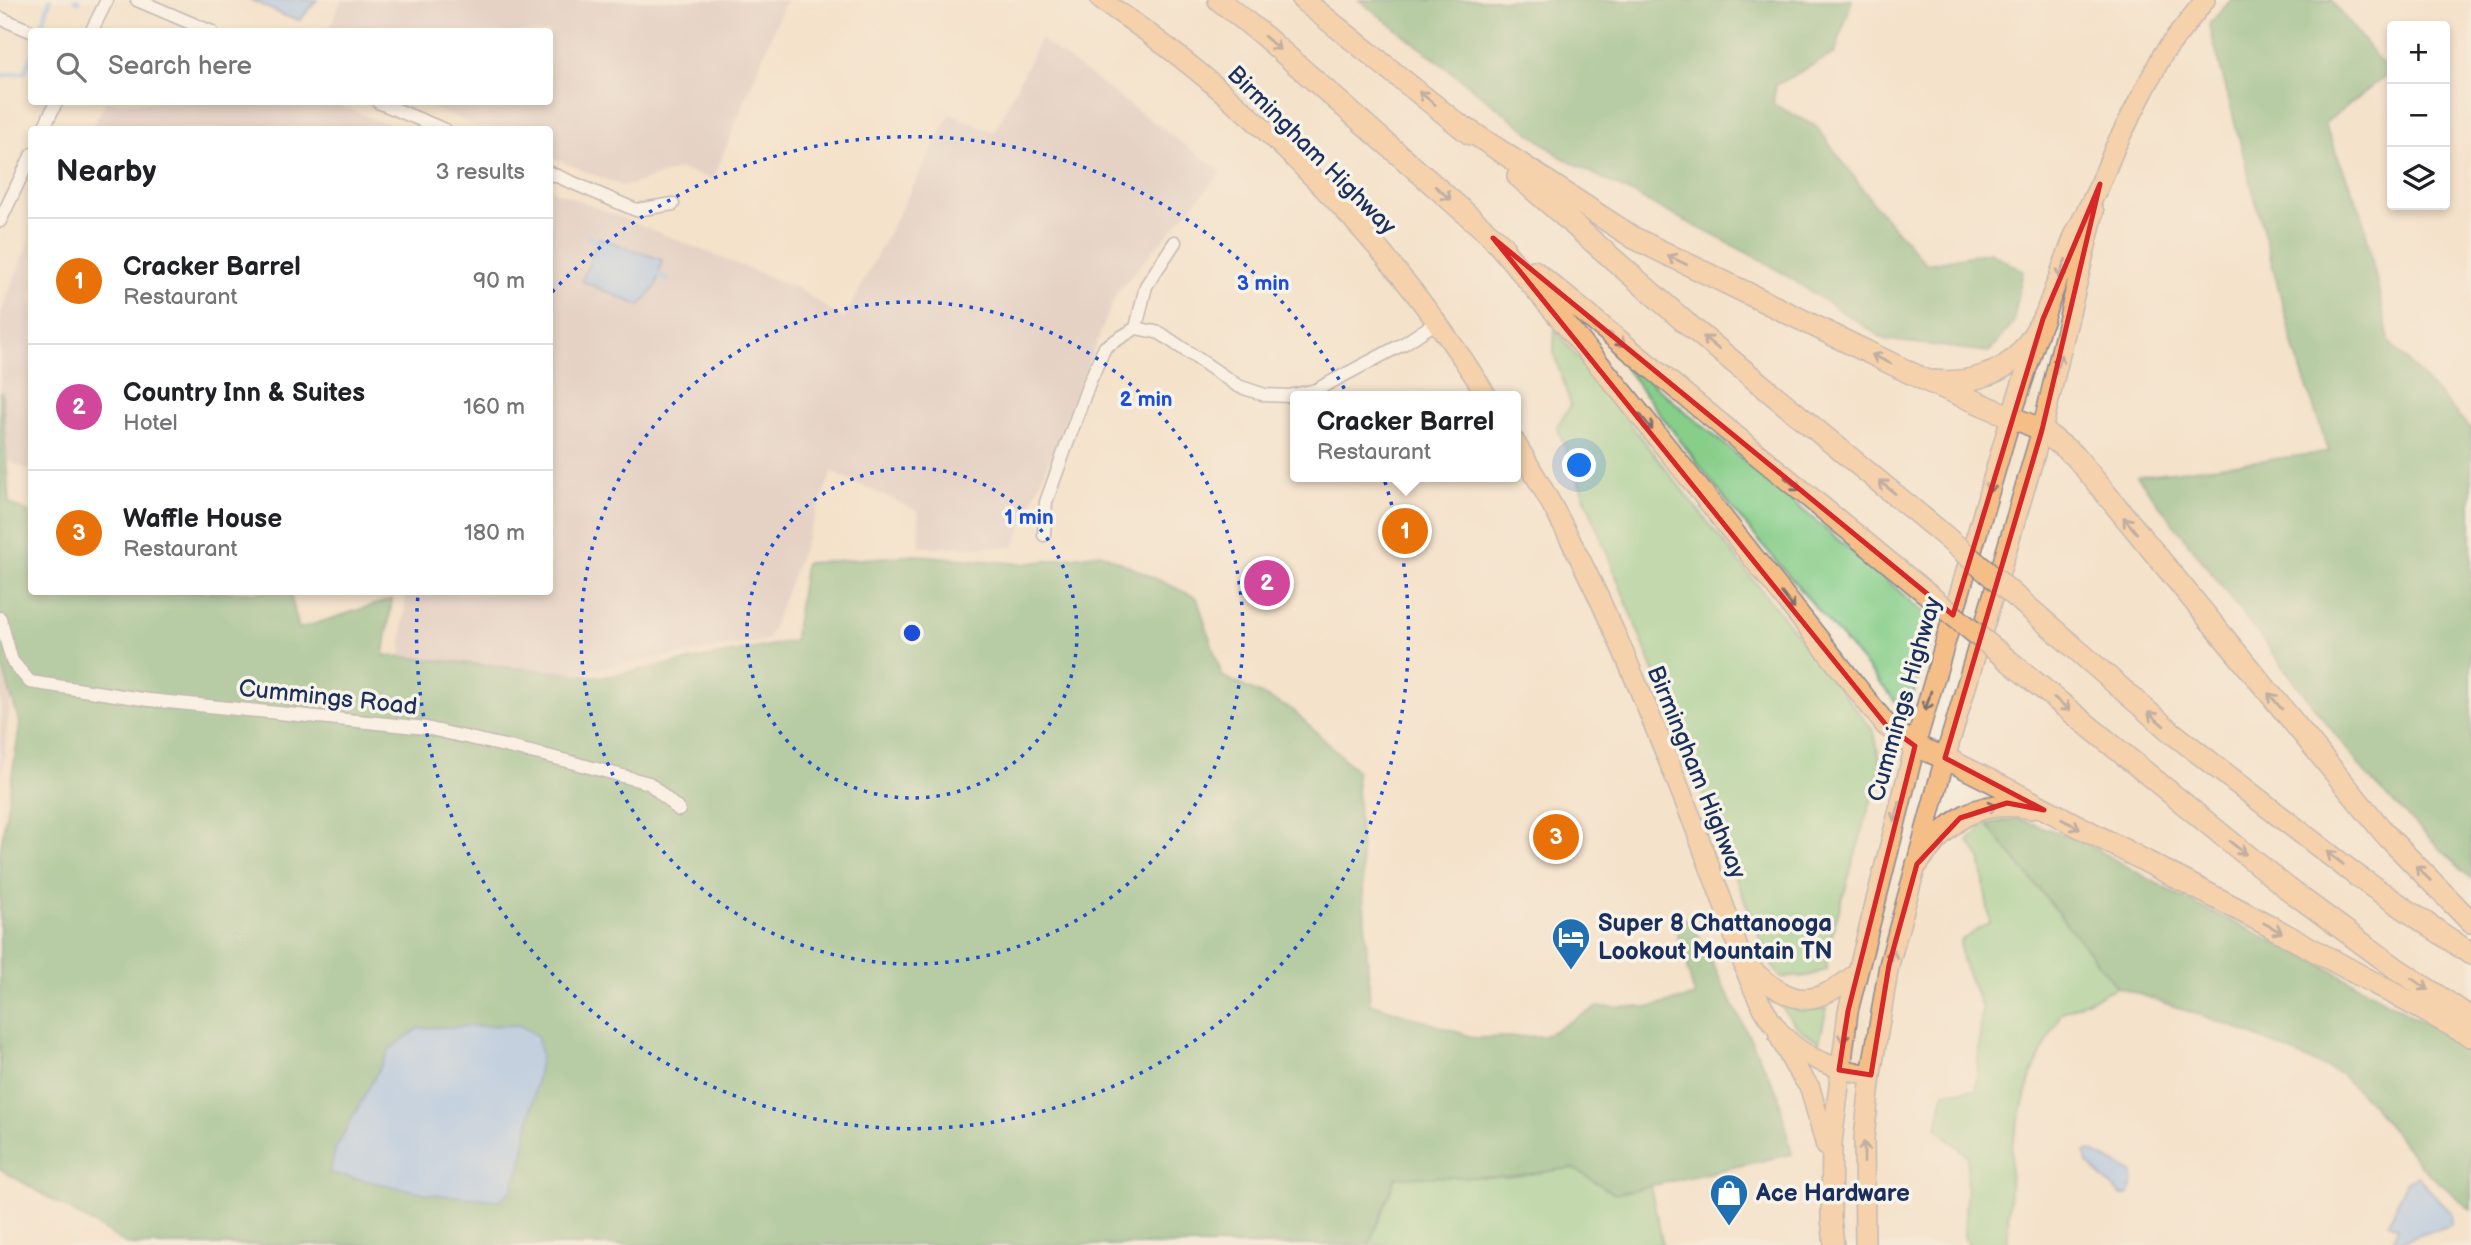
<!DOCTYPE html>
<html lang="en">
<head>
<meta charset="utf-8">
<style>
  body { margin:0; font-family:"Balsamiq Sans",sans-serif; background:#f6f6f6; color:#202124 }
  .controls { position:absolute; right:21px; top:21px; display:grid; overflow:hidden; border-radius:7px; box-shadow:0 4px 10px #0003 }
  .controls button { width:63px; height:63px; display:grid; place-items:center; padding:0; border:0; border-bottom:2px solid #e0e0e0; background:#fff; color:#202124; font:35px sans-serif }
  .you { position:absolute; left:1580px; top:466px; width:24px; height:24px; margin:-18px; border:5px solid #fff; border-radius:50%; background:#1a73e8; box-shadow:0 0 0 10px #1a73e833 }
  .badge { display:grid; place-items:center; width:46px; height:46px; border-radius:50%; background:#1f6fb2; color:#fff; font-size:23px; font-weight:700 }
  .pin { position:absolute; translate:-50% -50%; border:4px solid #fff; box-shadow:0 2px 7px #0006 }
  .popup { position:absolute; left:1290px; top:391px; width:231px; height:91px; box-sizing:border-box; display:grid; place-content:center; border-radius:7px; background:#fff; filter:drop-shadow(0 2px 5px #0005); font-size:23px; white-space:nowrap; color:#757577 }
  .popup b { font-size:26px; color:#202124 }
  .popup::after { content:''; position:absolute; left:50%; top:100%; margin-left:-14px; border:14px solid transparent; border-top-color:#fff }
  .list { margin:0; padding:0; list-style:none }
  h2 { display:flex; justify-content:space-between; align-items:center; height:91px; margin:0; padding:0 28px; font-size:30px }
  h2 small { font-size:23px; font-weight:400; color:#757577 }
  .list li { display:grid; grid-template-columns:46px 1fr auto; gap:21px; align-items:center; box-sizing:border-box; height:126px; padding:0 28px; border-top:2px solid #e0e0e0 }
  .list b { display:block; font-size:26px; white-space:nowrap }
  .list p { margin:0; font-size:23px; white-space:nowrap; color:#757577 }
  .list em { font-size:23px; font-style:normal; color:#757577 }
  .icon { flex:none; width:38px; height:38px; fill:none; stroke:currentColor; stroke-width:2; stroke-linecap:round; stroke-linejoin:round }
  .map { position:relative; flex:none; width:2471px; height:1245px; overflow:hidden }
  .search { position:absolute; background:#fff; box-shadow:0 4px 10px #0003; left:28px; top:28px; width:525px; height:77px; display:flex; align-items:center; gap:18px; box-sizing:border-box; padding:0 24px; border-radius:7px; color:#757577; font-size:26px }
  .panel { position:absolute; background:#fff; box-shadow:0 4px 10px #0003; left:28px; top:126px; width:525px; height:469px; border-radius:7px }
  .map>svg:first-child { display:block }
  .industrial { fill:#d2bfbf }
  .green { fill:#87ce89; stroke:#517e74; stroke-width:2 }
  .forest { fill:#6db175; stroke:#44706a; stroke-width:2; fill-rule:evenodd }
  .water { fill:#89bbf6; stroke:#5275aa; stroke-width:2 }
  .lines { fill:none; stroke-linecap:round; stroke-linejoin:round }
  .stream { stroke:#89bbf6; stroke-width:4.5 }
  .street-casing { stroke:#888894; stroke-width:15 }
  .primary-casing { stroke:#888894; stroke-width:22 }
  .highway-casing { stroke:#888894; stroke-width:24 }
  .street { stroke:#fff; stroke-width:12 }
  .primary { stroke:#f6be87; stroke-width:19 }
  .highway { stroke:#f6be87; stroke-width:21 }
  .highway-bridge-casing { stroke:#888894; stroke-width:24; stroke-linecap:butt }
  .highway-bridge { stroke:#f6be87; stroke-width:21 }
  .oneway { stroke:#7e6f70 }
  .marked { fill:none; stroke:#d62828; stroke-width:5; stroke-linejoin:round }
  .ring { fill:none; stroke:#1d4ed8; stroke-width:3.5; stroke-dasharray:3.5 7 }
  .labels { text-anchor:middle; stroke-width:7; stroke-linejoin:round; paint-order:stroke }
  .street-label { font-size:24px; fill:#1b2f5e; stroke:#f7f3e8 }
  .poi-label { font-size:24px; font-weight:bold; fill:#1b2f5e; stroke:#f7f3e8; text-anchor:start }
  .centre { fill:#1d4ed8; stroke:#f7f3e8; stroke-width:3.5 }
  .ring-label { font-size:21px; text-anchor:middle; font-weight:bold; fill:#1d4ed8; stroke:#f7f3e8; stroke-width:7; stroke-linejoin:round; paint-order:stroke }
</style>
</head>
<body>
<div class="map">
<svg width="2471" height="1245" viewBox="0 0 2471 1245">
  <rect width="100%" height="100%" fill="#f7f3e8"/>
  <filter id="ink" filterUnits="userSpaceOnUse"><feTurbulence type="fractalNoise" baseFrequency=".0143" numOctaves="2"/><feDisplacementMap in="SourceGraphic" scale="14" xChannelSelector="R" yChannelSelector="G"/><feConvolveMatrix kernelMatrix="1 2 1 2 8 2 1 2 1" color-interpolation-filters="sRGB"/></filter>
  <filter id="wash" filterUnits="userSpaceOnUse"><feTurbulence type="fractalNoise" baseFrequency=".00686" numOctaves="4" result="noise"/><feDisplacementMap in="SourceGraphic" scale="28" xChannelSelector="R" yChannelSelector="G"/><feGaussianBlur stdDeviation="1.57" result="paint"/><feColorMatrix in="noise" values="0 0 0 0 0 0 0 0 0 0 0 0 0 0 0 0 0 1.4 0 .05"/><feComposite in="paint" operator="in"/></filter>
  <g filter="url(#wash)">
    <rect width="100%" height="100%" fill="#f4e2ca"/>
    <path class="industrial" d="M 341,0 L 786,0 L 713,179 L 679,169 L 624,187 L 550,157 L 550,130 L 484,129 L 416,102 L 550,102 L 550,32 L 329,31 Z
      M 1040,39 L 1222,172 L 1117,292 L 1014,547 L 920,547 L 918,511 L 832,472 L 768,640 L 517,681 L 401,655 L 406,592 L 550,592 L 550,189 L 797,288 L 844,319 L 950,114 L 994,132 Z
      M 106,102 L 331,102 L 401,129 L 91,129 Z
      M 31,240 L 31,471 L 0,457 L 0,315 L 23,256 Z
      M 0,670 L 11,698 L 0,783 Z"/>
    <path class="green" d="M 1555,329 L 1874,732 L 1881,766 L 1830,941 L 1826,970 L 1808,976 L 1781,978 L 1769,961 L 1557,427 L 1571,405 L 1554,353 Z
      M 1609,347 L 1936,622 L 1907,715 L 1734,511 Z
      M 1987,824 L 2117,987 L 2061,1013 L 2031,1075 L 2012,1145 L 2007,1245 L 1968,1245 L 1964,1236 L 1968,1156 L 1937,1128 L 1944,1092 L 1976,1090 L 1982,1008 L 1962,961 L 1960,941 L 1990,922 L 1980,857 L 1968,841 Z
      M 1781,1006 L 1800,1011 L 1827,1008 L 1819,1042 L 1796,1026 Z
      M 1573,1168 L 1615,1194 L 1650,1186 L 1663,1245 L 1369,1245 L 1395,1177 L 1507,1177 Z"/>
    <path class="forest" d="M 1359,0 L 1852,0 L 1835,53 L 1776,85 L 1773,104 L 1817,127 L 1876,207 L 1926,264 L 1990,252 L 2023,271 L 2013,323 L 1989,352 L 1886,340 L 1765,262 L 1561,157 Z
      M 2231,0 L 2331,0 L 2389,73 L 2324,124 L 2362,214 L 2390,343 L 2471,429 L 2471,879 L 2368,777 L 2137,476 L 2329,452 L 2296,355 L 2209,24 Z
      M 2,392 L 9,503 L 31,514 L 32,592 L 290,592 L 299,629 L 392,599 L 384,655 L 604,677 L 794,641 L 805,563 L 917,555 L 1024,564 L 1101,553 L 1197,598 L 1222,676 L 1293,710 L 1356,770 L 1370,1003 L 1475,1038 L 1544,1036 L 1597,1007 L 1651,1007 L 1695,996 L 1673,920 L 1690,919 L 1778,1094 L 1792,1154 L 1615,1194 L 1573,1168 L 1507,1177 L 1396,1177 L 1369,1245 L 129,1245 L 0,1169 L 0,853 L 20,724 L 0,660 L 0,393 ZM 519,1025 L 335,1150 L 390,1050 L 419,1028 Z
      M 2016,818 L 2080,840 L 2183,898 L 2317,962 L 2471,1049 L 2471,1210 L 2422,1167 L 2372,1105 L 2340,1074 L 2232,1026 L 2117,987 L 1987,824 Z"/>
    <path class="water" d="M 251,0 L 317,0 L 300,20 L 285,16 Z
      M 599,238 L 662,260 L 656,286 L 640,306 L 582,281 Z
      M 519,1025 L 537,1036 L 541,1055 L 522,1161 L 512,1189 L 500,1200 L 429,1194 L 330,1173 L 335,1150 L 390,1049 L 419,1028 Z
      M 2091,1151 L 2132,1172 C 2136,1181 2132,1187 2128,1195 L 2121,1195 L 2087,1163 L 2085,1152 Z
      M 2417,1176 L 2452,1214 L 2451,1225 L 2395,1243 L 2393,1242 L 2398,1228 L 2389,1223 L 2406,1182 Z"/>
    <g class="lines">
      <path class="stream" d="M 75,0 L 79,1
        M 40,32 L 50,0
        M 0,76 L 25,72 L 32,55
        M 589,237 L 602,245
        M 653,272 L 668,280"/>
    </g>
  </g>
  <g filter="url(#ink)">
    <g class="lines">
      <g class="street-casing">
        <path id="street" d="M 137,0 L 212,32
          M 0,18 L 33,32
          M 91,32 L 107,0
          M 378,102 L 445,130
          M 43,130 L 56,102
          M 550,173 L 636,210 L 673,204
          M 0,221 L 32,154
          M 1136,328 L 1146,286 L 1175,242
          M 1044,535 L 1046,502 L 1089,383 L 1105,347 L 1136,328 L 1160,333 L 1238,386 L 1265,395 L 1289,396 L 1316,390 L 1405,343 L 1435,323
          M 0,618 L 12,661 L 30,682 L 149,700 L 426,728 L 548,756 L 649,783 L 679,810"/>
      </g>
      <g class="primary-casing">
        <path id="primary" d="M 1101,0 C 1249,98 1393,246 1487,396
          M 1515,442 C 1591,563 1644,698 1696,830 C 1706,858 1717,886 1727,914 C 1740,954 1751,996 1778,1030 C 1802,1059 1835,1069 1871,1075
          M 1744,963 C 1789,1002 1806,1014 1857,973
          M 1779,1036 L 1794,1065 L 1810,1088 L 1826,1146
          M 1834,1245 L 1831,1218 L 1832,1143 L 1848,1011 L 1915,746 L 2011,417 L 2043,319 L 2074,236 L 2100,184 L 2116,145 L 2163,54 L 2205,0
          M 1865,1245 L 1864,1138 L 1871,1075 L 1889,965 L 1945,758 L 2042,430 L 2094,212"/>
      </g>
      <g class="highway-casing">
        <path id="highway" d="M 1219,0 L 1264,36 L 1503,246
          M 1303,0 L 1470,134
          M 1462,126 L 1634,238 L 1925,380 L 2042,430 L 2075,456 L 2386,835 L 2471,922
          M 1518,176 L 1685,322 L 1939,531
          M 1493,238 L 1623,393 L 1886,725 L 1915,746 L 1945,758 L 2009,790 L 2266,924 L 2471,1036
          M 1534,271 L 1920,588
          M 1934,381 C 1964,384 2001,376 2021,352 C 2030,342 2036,330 2043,319
          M 2037,615 L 2170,731 L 2357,876 L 2471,954
          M 2009,661 L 2287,888 L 2397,969 L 2471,1018
          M 1917,864 C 1949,821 1975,797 2031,808"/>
      </g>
      <use href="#street" class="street"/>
      <use href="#primary" class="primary"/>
      <use href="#highway" class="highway"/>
      <g class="highway-bridge-casing">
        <path id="highway-bridge" d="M 1939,531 L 2037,615
          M 1920,588 L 2009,661"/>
      </g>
      <use href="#highway-bridge" class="highway-bridge"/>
    </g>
    <defs><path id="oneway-shaft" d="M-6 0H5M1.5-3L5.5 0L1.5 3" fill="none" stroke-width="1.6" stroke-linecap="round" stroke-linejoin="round" transform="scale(1.75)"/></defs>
    <g class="oneway">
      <use href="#oneway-shaft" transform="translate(1272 43) rotate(41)"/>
      <use href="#oneway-shaft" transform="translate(1427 98) rotate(-141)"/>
      <use href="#oneway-shaft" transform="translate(1443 193) rotate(41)"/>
      <use href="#oneway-shaft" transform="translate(1677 260) rotate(-154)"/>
      <use href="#oneway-shaft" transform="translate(2062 269) rotate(111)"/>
      <use href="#oneway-shaft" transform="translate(1617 339) rotate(39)"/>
      <use href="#oneway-shaft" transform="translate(1711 343) rotate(-141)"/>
      <use href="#oneway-shaft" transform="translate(1881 359) rotate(-154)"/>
      <use href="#oneway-shaft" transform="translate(2058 364) rotate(-76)"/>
      <use href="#oneway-shaft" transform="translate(1646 422) rotate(52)"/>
      <use href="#oneway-shaft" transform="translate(1991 483) rotate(106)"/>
      <use href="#oneway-shaft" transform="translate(1793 484) rotate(39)"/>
      <use href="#oneway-shaft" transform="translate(1887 487) rotate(-141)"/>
      <use href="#oneway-shaft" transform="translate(2130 525) rotate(-129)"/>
      <use href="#oneway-shaft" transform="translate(1788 601) rotate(52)"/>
      <use href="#oneway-shaft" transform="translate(1928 701) rotate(106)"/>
      <use href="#oneway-shaft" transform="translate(2275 701) rotate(-130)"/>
      <use href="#oneway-shaft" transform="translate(2062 704) rotate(39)"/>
      <use href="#oneway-shaft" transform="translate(2156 719) rotate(-139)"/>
      <use href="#oneway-shaft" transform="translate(1987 808) rotate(-17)"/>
      <use href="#oneway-shaft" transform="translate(1897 812) rotate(105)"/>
      <use href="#oneway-shaft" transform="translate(2071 824) rotate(27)"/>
      <use href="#oneway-shaft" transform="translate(2238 848) rotate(39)"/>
      <use href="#oneway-shaft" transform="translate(2335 858) rotate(-142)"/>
      <use href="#oneway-shaft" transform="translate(2423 873) rotate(-134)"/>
      <use href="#oneway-shaft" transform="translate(2273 928) rotate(28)"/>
      <use href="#oneway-shaft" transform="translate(1891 959) rotate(-76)"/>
      <use href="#oneway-shaft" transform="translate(2420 984) rotate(34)"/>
      <use href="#oneway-shaft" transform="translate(1844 1033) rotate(98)"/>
      <use href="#oneway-shaft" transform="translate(1864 1152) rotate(-90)"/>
    </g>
  </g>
  <path d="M0 0H2471V1245H0ZM 2100,184 L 2042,430 L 1945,758 L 2044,810 L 2007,803 L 1960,818 L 1917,864 L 1889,965 L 1871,1075 L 1839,1070 L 1848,1011 L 1915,746 L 1886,725 L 1493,238 L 1953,615 L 2043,319 Z" fill="#f4e2ca" fill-opacity=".55" fill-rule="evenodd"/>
  <path class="marked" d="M 2100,184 L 2042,430 L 1945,758 L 2044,810 L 2007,803 L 1960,818 L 1917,864 L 1889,965 L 1871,1075 L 1839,1070 L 1848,1011 L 1915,746 L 1886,725 L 1493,238 L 1953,615 L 2043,319 Z"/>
  <g class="ring">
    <circle cx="912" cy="633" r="165"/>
    <circle cx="912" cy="633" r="331"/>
    <path d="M552 292A496 496 0 1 1 418 594"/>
  </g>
  <defs>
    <g id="hotel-pin" transform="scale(2.0125)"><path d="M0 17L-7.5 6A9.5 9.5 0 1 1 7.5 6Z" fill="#1f6fb2" stroke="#f7f3e8"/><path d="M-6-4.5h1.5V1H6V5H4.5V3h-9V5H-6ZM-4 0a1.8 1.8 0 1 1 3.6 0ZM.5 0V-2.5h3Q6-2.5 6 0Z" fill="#fff"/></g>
    <g id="shop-pin" transform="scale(2.0125)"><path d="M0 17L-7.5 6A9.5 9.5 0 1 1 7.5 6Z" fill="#1f6fb2" stroke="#f7f3e8"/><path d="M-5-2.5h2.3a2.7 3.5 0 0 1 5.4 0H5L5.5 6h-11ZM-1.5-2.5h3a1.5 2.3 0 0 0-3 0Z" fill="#fff"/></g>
  </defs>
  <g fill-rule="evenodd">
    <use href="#hotel-pin" x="1571" y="937"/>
    <use href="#shop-pin" x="1729" y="1193"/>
  </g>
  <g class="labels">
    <g class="street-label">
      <text transform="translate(1312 150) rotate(45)" y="8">Birmingham Highway</text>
      <text transform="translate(328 697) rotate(6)" y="8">Cummings Road</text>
      <text transform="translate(1904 699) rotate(-74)" y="8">Cummings Highway</text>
      <text transform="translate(1697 772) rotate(68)" y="8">Birmingham Highway</text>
    </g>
    <g class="poi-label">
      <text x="1598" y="931">Super 8 Chattanooga<tspan x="1598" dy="28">Lookout Mountain TN</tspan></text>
      <text x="1756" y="1201">Ace Hardware</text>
    </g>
  </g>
  <circle cx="912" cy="633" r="10" class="centre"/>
  <g class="ring-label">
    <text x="1263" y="290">3 min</text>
    <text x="1146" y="406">2 min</text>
    <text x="1029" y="524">1 min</text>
  </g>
</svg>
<div class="controls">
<button>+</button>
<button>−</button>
<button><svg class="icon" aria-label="layers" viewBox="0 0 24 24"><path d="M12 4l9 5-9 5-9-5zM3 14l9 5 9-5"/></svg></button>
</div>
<div class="you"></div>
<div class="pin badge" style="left:1405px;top:531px;background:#e8710a">1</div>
<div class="popup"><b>Cracker Barrel</b>Restaurant</div>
<div class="pin badge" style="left:1267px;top:583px;background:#d1479c">2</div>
<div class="pin badge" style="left:1556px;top:837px;background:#e8710a">3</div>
<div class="search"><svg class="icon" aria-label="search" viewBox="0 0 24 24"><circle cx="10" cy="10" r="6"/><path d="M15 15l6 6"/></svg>Search here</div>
<section class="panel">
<h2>Nearby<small>3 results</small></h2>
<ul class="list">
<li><span class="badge" style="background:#e8710a">1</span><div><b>Cracker Barrel</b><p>Restaurant</p></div><em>90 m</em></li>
<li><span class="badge" style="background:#d1479c">2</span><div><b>Country Inn &amp; Suites</b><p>Hotel</p></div><em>160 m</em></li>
<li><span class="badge" style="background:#e8710a">3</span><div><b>Waffle House</b><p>Restaurant</p></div><em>180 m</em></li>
</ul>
</section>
</div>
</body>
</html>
